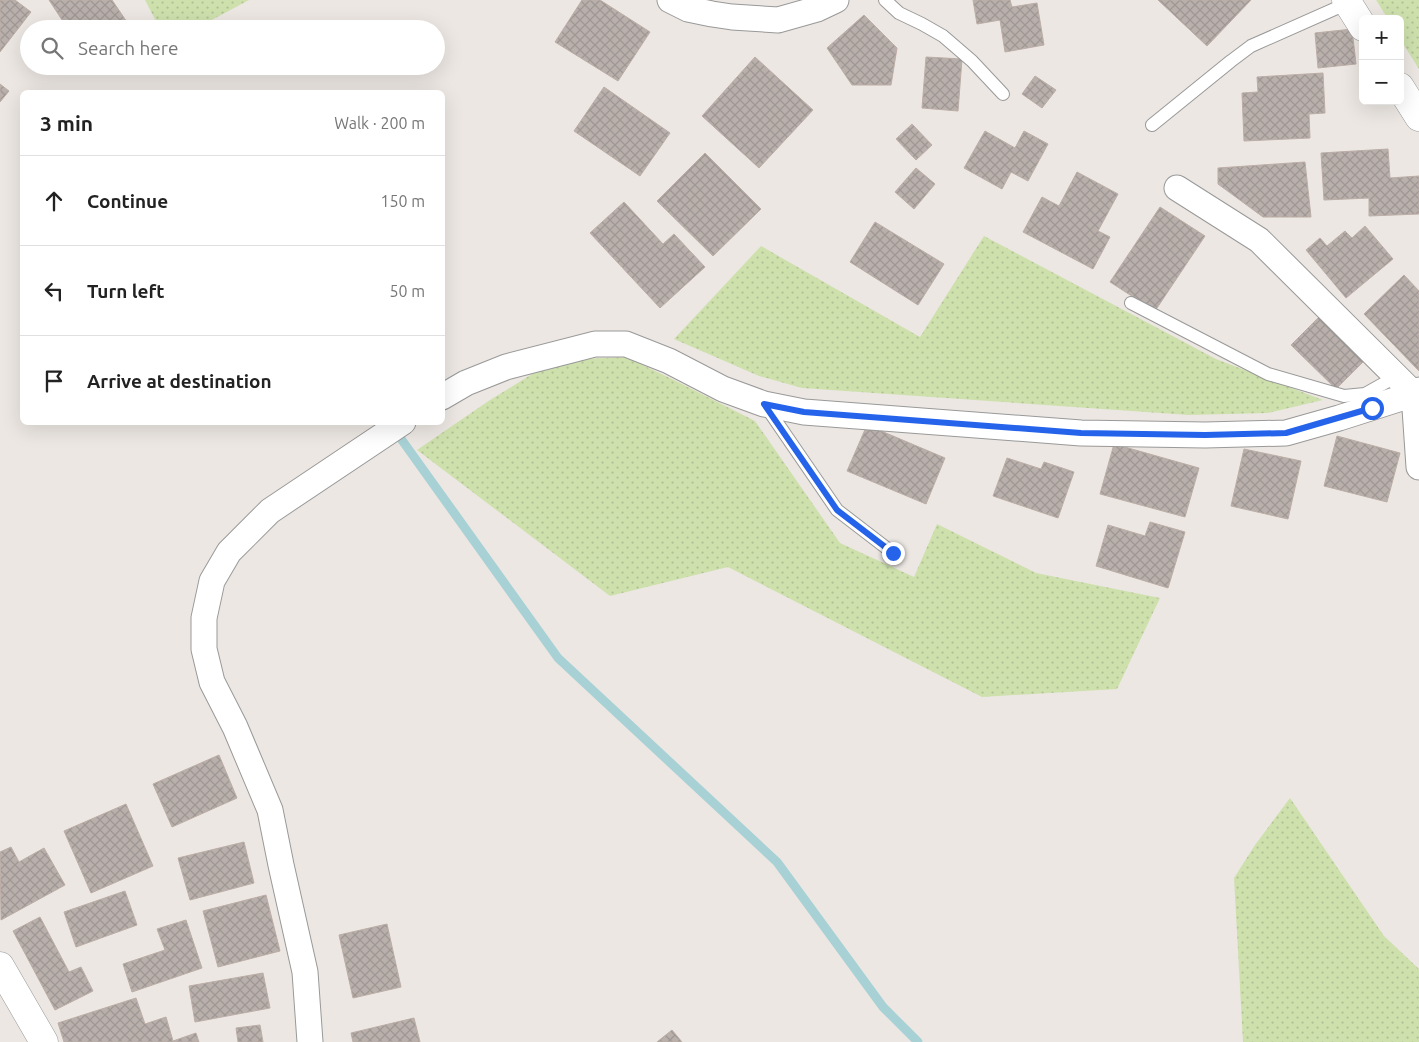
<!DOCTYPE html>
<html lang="en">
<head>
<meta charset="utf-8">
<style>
  body { margin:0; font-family:Ubuntu,sans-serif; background:#f2f2f2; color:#222 }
  .controls { position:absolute; right:15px; top:15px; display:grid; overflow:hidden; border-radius:8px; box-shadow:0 5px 20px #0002 }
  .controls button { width:45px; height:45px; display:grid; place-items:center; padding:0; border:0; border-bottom:1px solid #e0e0e0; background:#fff; color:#222; font:25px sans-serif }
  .stop { position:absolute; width:15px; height:15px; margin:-11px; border:4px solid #2563eb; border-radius:50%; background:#fff }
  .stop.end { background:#2563eb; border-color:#fff; box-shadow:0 1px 5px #0008 }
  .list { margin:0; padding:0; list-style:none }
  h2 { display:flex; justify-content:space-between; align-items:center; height:65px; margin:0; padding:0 20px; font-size:21px }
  h2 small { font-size:16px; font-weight:400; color:#767676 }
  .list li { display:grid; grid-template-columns:32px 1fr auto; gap:15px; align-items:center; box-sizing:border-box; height:90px; padding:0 20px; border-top:1px solid #e0e0e0 }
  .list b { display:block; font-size:19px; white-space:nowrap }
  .list em { font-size:16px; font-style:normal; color:#767676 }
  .icon { flex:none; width:28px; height:28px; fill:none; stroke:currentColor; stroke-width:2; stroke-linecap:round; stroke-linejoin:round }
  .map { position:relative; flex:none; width:1419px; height:1042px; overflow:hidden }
  .search { position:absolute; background:#fff; box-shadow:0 5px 20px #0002; left:20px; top:20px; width:425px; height:55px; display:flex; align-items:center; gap:12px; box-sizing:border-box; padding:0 18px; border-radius:28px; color:#767676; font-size:19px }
  .panel { position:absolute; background:#fff; box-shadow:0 5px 20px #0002; left:20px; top:90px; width:425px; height:335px; border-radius:8px }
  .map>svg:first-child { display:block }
  .grass { fill:url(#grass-dots) }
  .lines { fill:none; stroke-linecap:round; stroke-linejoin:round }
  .stream { stroke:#a7d1d5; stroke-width:9 }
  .building { fill:url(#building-cross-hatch); stroke:#bcada6 }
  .service-casing { stroke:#999; stroke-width:14 }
  .minor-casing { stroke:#999; stroke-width:27 }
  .tertiary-casing { stroke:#999; stroke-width:29 }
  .service { stroke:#fff; stroke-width:12 }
  .minor { stroke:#fff; stroke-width:25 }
  .tertiary { stroke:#fff; stroke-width:28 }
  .route { stroke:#2563eb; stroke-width:6 }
</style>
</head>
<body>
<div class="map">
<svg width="1419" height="1042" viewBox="0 0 1419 1042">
  <defs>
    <pattern id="grass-dots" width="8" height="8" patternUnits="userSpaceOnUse" patternTransform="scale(1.25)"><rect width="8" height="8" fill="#cee1ad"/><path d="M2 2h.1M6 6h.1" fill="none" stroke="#b0c094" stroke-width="1.8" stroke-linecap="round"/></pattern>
    <pattern id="building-cross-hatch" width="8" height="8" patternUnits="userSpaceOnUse" patternTransform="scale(1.25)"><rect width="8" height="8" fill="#b9b0ac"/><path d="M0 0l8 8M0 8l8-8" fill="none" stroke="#9e9793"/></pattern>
  </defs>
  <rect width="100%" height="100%" fill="#ece7e2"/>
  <path class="grass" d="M 145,0 L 249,0 L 195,29 L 160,29 Z
    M 1376,0 L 1419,0 L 1419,69 L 1400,39 L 1400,19 L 1388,19 Z
    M 984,236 L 1216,359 L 1323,400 L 1268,413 L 1189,415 L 802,388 L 759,376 L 674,339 L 761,246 L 920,337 Z
    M 626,357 L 674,380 L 755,421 L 840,543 L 914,577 L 937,524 L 1036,573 L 1160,598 L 1117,689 L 982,697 L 728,567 L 610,596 L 417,450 L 490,400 L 537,371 L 583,359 Z
    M 1290,798 L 1384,936 L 1419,969 L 1419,1042 L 1243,1042 L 1234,878 L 1255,845 Z"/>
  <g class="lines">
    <path class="stream" d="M 394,429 L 558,658 L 777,862 L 883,1007 L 918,1042"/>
  </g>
  <path class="building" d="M 0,0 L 15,0 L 31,12 L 0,52 Z
    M 49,0 L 112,0 L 131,28 L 129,29 L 68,29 Z
    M 582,0 L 600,0 L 650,32 L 618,81 L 555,42 Z
    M 973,0 L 1010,0 L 1012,7 L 1037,3 L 1044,45 L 1005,52 L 1000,20 L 977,24 Z
    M 1158,0 L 1251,0 L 1207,46 Z
    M 864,15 L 897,48 L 891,85 L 852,85 L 827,48 Z
    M 1352,29 L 1356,64 L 1318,68 L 1315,33 Z
    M 755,57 L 813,110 L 759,168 L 702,116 Z
    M 926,57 L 962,59 L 958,111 L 922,108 Z
    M 1323,73 L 1325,113 L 1309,114 L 1310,138 L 1244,141 L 1242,93 L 1258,92 L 1257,77 Z
    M 1035,76 L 1056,90 L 1042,108 L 1022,94 Z
    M 0,84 L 9,91 L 0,102 Z
    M 604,87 L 670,133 L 640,176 L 574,131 Z
    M 912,124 L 932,145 L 916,160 L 896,139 Z
    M 985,131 L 1015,148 L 1024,131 L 1048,144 L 1028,181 L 1011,172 L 1002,189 L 964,168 Z
    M 1388,149 L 1390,178 L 1419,176 L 1419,214 L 1369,216 L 1369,198 L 1324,200 L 1321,153 Z
    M 705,153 L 761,209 L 713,256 L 657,201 Z
    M 1305,162 L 1311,217 L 1263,217 L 1218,184 L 1218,168 Z
    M 916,168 L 935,184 L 914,209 L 895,192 Z
    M 1077,172 L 1118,194 L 1098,231 L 1110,237 L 1093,269 L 1023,232 L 1042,197 L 1059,206 Z
    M 624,202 L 663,244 L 674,234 L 705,267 L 660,308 L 590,233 Z
    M 1160,207 L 1205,236 L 1155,311 L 1110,282 Z
    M 875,222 L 944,264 L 918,305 L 850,262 Z
    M 1365,226 L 1393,259 L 1346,298 L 1306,250 L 1320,238 L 1327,246 L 1345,231 L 1352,238 Z
    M 1404,275 L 1419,291 L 1419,371 L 1364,314 Z
    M 1319,317 L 1364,361 L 1336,389 L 1291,345 Z
    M 867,425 L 945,458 L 926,504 L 847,471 Z
    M 1337,436 L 1400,453 L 1387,502 L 1324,486 Z
    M 1114,444 L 1199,468 L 1185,517 L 1100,494 Z
    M 1244,449 L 1301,461 L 1288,519 L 1231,506 Z
    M 1007,458 L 1041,469 L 1044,462 L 1074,472 L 1058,518 L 993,496 Z
    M 1150,522 L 1185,532 L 1168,588 L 1096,566 L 1108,525 L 1145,536 Z
    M 219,755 L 237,798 L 172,827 L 153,784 Z
    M 126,804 L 153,866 L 91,893 L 64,831 Z
    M 244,842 L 254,883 L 190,900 L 178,858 Z
    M 11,847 L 19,862 L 44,848 L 65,885 L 1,920 L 0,852 Z
    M 125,891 L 137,925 L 76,947 L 64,912 Z
    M 266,895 L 280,951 L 218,967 L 203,911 Z
    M 40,917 L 69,972 L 81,967 L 93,991 L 55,1010 L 13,931 Z
    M 186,920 L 202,968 L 132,992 L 123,964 L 165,950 L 157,929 Z
    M 387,924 L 401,987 L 353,998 L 339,935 Z
    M 263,973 L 270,1008 L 195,1022 L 189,986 Z
    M 136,998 L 145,1024 L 166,1017 L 173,1041 L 196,1033 L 199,1042 L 64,1042 L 58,1023 Z
    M 414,1018 L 420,1042 L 353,1042 L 351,1033 Z
    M 260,1025 L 263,1042 L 238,1042 L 236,1028 Z
    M 672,1030 L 682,1042 L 657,1042 Z"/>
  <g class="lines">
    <g class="service-casing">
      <path id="service" d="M 885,0 L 899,13 L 922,24 L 943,36 L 972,61 L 1003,94
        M 1152,125 L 1231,61 L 1251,46 L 1348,3
        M 1131,303 L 1268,374 L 1344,396 L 1365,394 L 1397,376
        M 765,405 L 837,510 L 893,553"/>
    </g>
    <g class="minor-casing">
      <path id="minor" d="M 670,0 L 688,9 L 712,14 L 732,17 L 778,20 L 817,9 L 836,0
        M 1177,188 L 1259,240 L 1414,394 L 1419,467
        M 442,397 L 466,383 L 506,367 L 595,344 L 626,344 L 669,361 L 723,389 L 764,404 L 804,412 L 1081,433 L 1205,435 L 1286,433 L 1339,418 L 1414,394 L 1419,390
        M 310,1042 L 305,972 L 281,865 L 270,810 L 235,727 L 212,682 L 204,649 L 204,618 L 212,581 L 229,552 L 270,511 L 403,422"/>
    </g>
    <g class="tertiary-casing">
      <path id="tertiary" d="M 1346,0 L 1363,27
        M 1400,87 L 1419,117
        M 0,966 L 44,1042"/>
    </g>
    <use href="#service" class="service"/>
    <use href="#minor" class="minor"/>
    <use href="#tertiary" class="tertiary"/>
  </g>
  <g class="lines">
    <path class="route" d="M 893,553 L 837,510 L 764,404 L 804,412 L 1081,433 L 1205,435 L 1286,433 L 1372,408"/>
  </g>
</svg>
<div class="controls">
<button>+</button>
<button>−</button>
</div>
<div class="stop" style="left:1372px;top:408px"></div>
<div class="stop end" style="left:893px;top:553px"></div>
<div class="search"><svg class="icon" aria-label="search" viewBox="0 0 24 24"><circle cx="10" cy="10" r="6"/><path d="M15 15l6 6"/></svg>Search here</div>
<section class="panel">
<h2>3 min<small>Walk · 200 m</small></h2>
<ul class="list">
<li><svg class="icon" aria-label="ahead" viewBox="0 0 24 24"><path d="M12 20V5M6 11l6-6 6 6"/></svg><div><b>Continue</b></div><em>150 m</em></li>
<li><svg class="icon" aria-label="left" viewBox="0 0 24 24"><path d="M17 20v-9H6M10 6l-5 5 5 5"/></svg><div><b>Turn left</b></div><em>50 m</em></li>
<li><svg class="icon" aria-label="arrive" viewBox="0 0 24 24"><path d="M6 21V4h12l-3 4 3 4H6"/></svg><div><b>Arrive at destination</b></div></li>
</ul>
</section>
</div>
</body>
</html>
